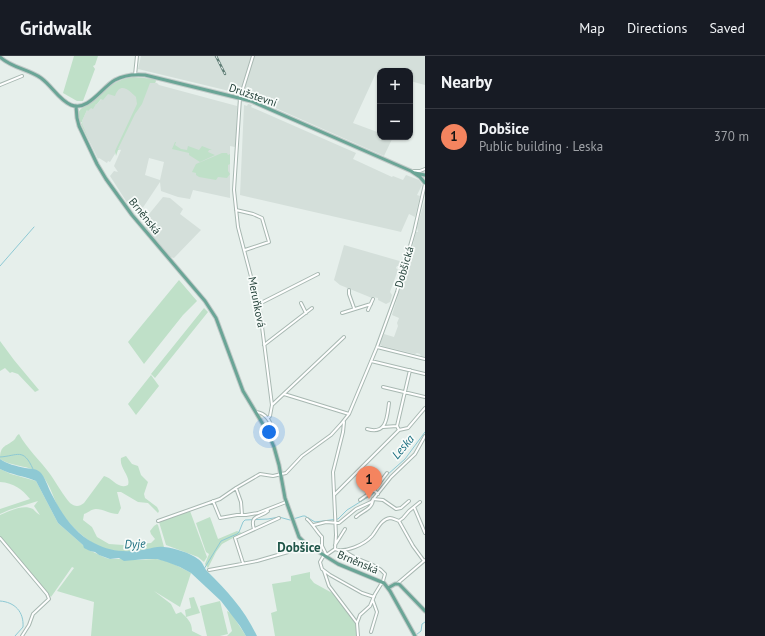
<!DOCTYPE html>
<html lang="en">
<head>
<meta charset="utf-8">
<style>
  body { margin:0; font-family:"PT Sans",sans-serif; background:#20242c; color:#f1f3f6 }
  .controls { position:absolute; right:12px; top:12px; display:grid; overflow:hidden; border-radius:8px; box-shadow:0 1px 3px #0004 }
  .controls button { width:36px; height:36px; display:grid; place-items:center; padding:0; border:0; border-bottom:1px solid #363941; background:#171b24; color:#f1f3f6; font:20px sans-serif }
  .you { position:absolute; left:269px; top:376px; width:14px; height:14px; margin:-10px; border:3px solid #fff; border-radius:50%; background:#1a73e8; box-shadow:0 0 0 6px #1a73e833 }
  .badge { display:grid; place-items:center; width:26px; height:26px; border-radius:50%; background:#f4845f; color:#111; font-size:13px; font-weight:700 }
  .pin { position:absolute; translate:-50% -33px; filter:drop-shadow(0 1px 2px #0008) }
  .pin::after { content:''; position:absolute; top:21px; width:14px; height:12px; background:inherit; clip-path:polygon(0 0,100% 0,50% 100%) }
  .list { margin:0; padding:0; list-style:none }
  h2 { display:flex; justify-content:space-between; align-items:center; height:52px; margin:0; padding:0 16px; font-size:17px }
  h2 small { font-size:13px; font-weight:400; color:#9ea1a6 }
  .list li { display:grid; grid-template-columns:26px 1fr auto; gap:12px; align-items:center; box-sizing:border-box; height:56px; padding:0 16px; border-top:1px solid #363941 }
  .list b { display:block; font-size:15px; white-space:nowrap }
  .list p { margin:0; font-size:13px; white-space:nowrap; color:#9ea1a6 }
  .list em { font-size:13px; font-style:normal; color:#9ea1a6 }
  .map { position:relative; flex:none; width:425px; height:580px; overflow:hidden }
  header { display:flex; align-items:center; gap:24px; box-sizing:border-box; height:56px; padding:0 20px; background:#171b24; border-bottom:1px solid #363941 }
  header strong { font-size:19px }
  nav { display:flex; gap:22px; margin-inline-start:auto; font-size:14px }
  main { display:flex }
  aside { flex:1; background:#171b24 }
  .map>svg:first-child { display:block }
  .built { fill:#d4dfda; fill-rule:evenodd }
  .green { fill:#bfe0c8 }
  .water { fill:#8ec9d4 }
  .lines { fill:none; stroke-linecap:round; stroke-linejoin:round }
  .stream { stroke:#8ec9d4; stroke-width:1 }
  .minor-casing { stroke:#a8b8b2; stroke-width:4 }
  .major-casing { stroke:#c2cac8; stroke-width:5 }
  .minor { stroke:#fff; stroke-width:2 }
  .major { stroke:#6aa596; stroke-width:3 }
  .rail-casing { stroke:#5f7d75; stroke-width:2.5 }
  .rail { stroke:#f7fbf9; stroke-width:1; stroke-dasharray:3; stroke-linecap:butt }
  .labels { text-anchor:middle; stroke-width:3.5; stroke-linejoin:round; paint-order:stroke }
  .street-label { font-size:11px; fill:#24423a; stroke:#f7fbf9 }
  .water-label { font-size:12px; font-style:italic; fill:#1c6f80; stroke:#f7fbf9 }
  .quarter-label { font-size:13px; font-weight:bold; fill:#1f5548; stroke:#f7fbf9 }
</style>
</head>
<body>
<header>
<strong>Gridwalk</strong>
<nav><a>Map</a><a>Directions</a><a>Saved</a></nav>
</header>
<main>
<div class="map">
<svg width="425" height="580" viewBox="0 0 425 580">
  <rect width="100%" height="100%" fill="#e6efeb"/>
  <path class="built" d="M 141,0 L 425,0 L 425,29 L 410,25 L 410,15 L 380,15 L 380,17 L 376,17 L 353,67 L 380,77 L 380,81 L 393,81 L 384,100 L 246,39 L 138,13 Z
    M 147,24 L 157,27 L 159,29 L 237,50 L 236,86 L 235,91 L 230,90 L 230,142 L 193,134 L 190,143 L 178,141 L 161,135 L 160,126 L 138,159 L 126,145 L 110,120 L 114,115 L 118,116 L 114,110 L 121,94 L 118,93 L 110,106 L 108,105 L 107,107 L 99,102 L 98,103 L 81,68 L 83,67 L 82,65 L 87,54 L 96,48 L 97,48 L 111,32 ZM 149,102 L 164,106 L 160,124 L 145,119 Z
    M 248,48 L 252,49 L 251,51 L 356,97 L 353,103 L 392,121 L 393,120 L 403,124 L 406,119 L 419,124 L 422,129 L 417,139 L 420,140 L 415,161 L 409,158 L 401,176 L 397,175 L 240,139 L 244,49 L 247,50 Z
    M 163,141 L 170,142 L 183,153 L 180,158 L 201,174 L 174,202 L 170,201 L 146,173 L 145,171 L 148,167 L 145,163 Z
    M 425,143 L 425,301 L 421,300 L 420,298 L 417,297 L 415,298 L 382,290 L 380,288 L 384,278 L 394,281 L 398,270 L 397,267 L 399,262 L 392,259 L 411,197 L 416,176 L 418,176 L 417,171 Z
    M 344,189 L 403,206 L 402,210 L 397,210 L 396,212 L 398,214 L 390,236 L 392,239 L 390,246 L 386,248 L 378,244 L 378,242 L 373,241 L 372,242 L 340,229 L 334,224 Z"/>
  <path class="green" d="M 74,0 L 98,0 L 95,9 L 93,10 L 95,13 L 83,45 L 77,45 L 63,37 Z
    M 133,21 L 155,23 L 156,25 L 155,27 L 150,27 L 142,48 L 135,58 L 118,93 L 120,94 L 118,94 L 116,100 L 115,95 L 137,48 L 136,41 C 128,33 120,26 115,40 L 108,38 L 103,44 L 101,43 L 97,48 L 96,48 L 93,53 L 91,52 L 88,55 L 87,54 L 82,65 L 83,67 L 82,68 L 91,88 L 81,68 L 83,66 L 79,67 C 78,62 77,58 80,54 C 82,51 87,50 90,47 C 105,35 112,24 133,21 Z
    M 175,86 L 176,86 L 175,89 L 181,93 L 187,94 L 188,90 L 199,94 L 202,90 L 212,94 L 209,94 L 208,96 L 215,99 L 200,106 L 189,99 L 189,97 L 172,93 Z
    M 222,97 L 227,97 L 228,99 L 230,98 L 230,108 L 228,109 L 228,115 L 230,118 L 227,122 L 218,121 L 216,124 L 199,121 L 196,119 L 196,117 L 192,116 L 196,108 Z
    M 179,224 L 197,245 L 183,259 L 144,308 L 128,286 Z
    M 204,252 L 208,256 L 155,322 L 151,318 Z
    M 0,285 L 14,304 L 39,334 L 35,336 L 18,318 L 12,316 L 10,317 L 5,312 L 0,315 Z
    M 151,319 L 159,330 L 136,359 L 128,348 Z
    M 19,378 C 27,393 40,404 50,418 C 55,425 65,442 70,447 C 75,451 79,451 84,447 L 104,420 C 113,422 118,434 128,429 C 131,420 119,412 121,402 L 126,400 L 132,408 L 138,410 L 141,419 L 148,426 L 144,438 L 145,442 L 157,451 L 159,455 L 158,457 L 148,447 L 138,446 L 121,436 L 117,436 L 121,452 L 118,458 C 110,458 103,453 96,453 C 91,453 88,457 84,458 L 83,464 L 92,471 L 97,481 L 109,488 L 123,489 L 151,487 L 155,483 L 151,478 L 150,475 L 154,470 L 157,468 L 158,469 L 164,491 C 151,492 138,495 125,496 C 98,497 75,476 60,455 C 54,444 51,431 44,422 C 34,408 13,412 0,403 C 0,388 7,391 15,383 C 16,381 17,379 19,378 Z
    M 0,413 L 11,418 L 36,425 L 58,467 L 90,495 C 96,496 106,504 113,503 C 121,503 129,503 137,504 C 143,504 150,503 156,503 C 168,504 180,511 191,517 L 180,551 L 154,535 L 171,548 L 176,558 L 181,556 C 187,562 192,566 192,575 L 202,580 L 91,580 L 94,546 L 57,535 L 74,512 L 72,511 L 51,541 L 0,481 L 0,459 C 9,455 23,448 33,453 C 35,455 38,458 40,459 L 34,450 L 38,445 L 9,454 L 0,458 L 0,453 L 30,443 C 22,433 14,427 0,426 Z
    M 190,455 L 207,501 L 204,506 L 198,501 L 166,489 L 159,466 Z
    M 210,461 L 218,483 L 237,475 L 242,477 L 222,488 L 216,496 L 208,512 L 205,508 L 209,498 L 206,496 L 196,467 Z
    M 310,516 L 310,522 L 314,527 L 334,538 L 356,568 L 356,580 L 275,580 L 271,557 L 277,555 L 272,528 L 291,525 L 291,520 Z
    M 194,541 L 200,557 L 186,561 L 185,554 L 191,552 L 189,542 Z
    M 220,545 L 228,578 L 220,580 L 207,580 L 200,550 Z
    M 227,555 L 231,557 L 246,580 L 227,580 L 232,575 Z"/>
  <path class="water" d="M 0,403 C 7,408 16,410 25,412 C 30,413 35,412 40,416 C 45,421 48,431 51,437 C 61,457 74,477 94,487 C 111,496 128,497 147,493 C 153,492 158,490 164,491 C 175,492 190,497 198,503 C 203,506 204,512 207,515 C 228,536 244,553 257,580 L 246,580 L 240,570 L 221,545 L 191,517 L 180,511 L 167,506 L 157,503 L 146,503 L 124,505 L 119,502 L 110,503 L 99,499 L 95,496 L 90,495 L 84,492 L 83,489 L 58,467 L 36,425 C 24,420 12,419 0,413 Z"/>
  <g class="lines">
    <path class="stream" d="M 0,210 L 34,171
      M 0,401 C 18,400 23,391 33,413
      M 204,513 L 221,485 L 237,478 L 239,476 L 243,466 L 245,464 L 268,463 L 279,461 L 290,464 L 303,460 L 305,460 L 315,466 L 338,463 L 347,454 L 373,438 L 387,419 L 405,403 L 425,376
      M 0,545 C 15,546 24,556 23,571 L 15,580
      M 416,579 L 421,575 L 422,568 L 425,566"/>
    <g class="minor-casing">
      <path id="minor" d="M 253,0 L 240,42 L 234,134 L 238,171 L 260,255 L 272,349
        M 135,19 L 137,0
        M 0,29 L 22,20
        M 413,115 L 420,115 L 425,113
        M 236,154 L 253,158 L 262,162 L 269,186 L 245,194
        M 349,234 L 349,238 L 354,252
        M 301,247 L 306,257
        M 259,248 L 318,218
        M 368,254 L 373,243
        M 342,257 L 371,248
        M 264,289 L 312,252
        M 377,291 L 425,303
        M 371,305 L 425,318
        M 383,331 L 425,341
        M 284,338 L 349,358
        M 256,356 C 268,357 272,368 274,379 L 271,384
        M 268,362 L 270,360 L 272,349 L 344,281
        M 383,371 L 397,370
        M 367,373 C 387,379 387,361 389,347
        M 399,374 L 397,370 L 410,314
        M 236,432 L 241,446 L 242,459
        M 374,434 L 387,417
        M 335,438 L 399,374 L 408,372 L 425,352
        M 360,444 L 374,434 L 378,438
        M 213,445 L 220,462 L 237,459 L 246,459 L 258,457 L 286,446
        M 414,451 L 425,477
        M 356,461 C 362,455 373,453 373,443 L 383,444 L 396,453 L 401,452 L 409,445
        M 307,463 C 313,468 316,475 322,481 L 322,490 L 326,498
        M 158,465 L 220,443 L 236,432 L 260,418 L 273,420 L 286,417 L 302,400 L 331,379 L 341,368 L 349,358 L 377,291 L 397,236 L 414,176 L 425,128
        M 399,465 L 413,490 L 424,505
        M 399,465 L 403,462 L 409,455 L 420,446
        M 314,469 L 326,466 L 339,467 L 356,453 L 371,446 L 391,421 L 415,398 L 425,380
        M 254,473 C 249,458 261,462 268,455
        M 0,482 L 47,538 L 49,543 L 33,558 L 29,569 L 22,580
        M 335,489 L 345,473
        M 335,493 L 336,479 L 333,416 L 343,376 L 344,366
        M 345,495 C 356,506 376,506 385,518 L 383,525 L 375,538 L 370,550 L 360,559 L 357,567 L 358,580
        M 324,499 L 320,506 L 322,513 L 330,519 L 362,537 L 374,541
        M 325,500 L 335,493 C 345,497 364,489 372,480 C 377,474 381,463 390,462 C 393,462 396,464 399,465
        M 243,507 L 235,482 L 279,462
        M 209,514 L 257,505 L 302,492 L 307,489
        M 324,515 L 329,530 L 357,567
        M 398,527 L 425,504
        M 371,576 L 377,556 L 373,545"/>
    </g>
    <g class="major-casing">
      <path id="major" d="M 0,1 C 12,12 28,13 41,22 C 52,30 59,44 71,49 C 88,56 102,31 115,24 C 124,19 134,18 145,19 L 251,45 L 411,115 L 420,121 L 425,127
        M 76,50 L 77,62 L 79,70 L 97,108 L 106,123 L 132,159 L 205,245 L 216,262 L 243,335 L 267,375 L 274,391 L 279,409 L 285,442 L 299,481 L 306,488 L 338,508 L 384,527 L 390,535 L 415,580
        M 415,117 L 425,119
        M 388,532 L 395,528 L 399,528 L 425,555"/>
    </g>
    <use href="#minor" class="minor"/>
    <use href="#major" class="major"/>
    <g class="rail-casing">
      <path id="rail" d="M 216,0 L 225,18"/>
    </g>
    <use href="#rail" class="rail"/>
  </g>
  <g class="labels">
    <g class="street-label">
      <text transform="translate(253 39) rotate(19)" y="4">Družstevní</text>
      <text transform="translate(145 160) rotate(51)" y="4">Brněnská</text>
      <text transform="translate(404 211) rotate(-74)" y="4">Dobšická</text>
      <text transform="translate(257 246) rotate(79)" y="4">Meruňková</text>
      <text transform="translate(358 506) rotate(23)" y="4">Brněnská</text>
    </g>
    <g class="water-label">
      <text transform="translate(403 391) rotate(-50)" y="4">Leska</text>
      <text transform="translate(135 488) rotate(-3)" y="4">Dyje</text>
    </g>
    <g class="quarter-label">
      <text x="299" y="496">Dobšice</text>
    </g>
  </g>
</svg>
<div class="controls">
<button>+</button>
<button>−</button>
</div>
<div class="you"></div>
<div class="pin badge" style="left:369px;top:443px">1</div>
</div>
<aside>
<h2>Nearby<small></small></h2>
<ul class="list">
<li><span class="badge">1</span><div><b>Dobšice</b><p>Public building · Leska</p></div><em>370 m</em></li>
</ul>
</aside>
</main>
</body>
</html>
